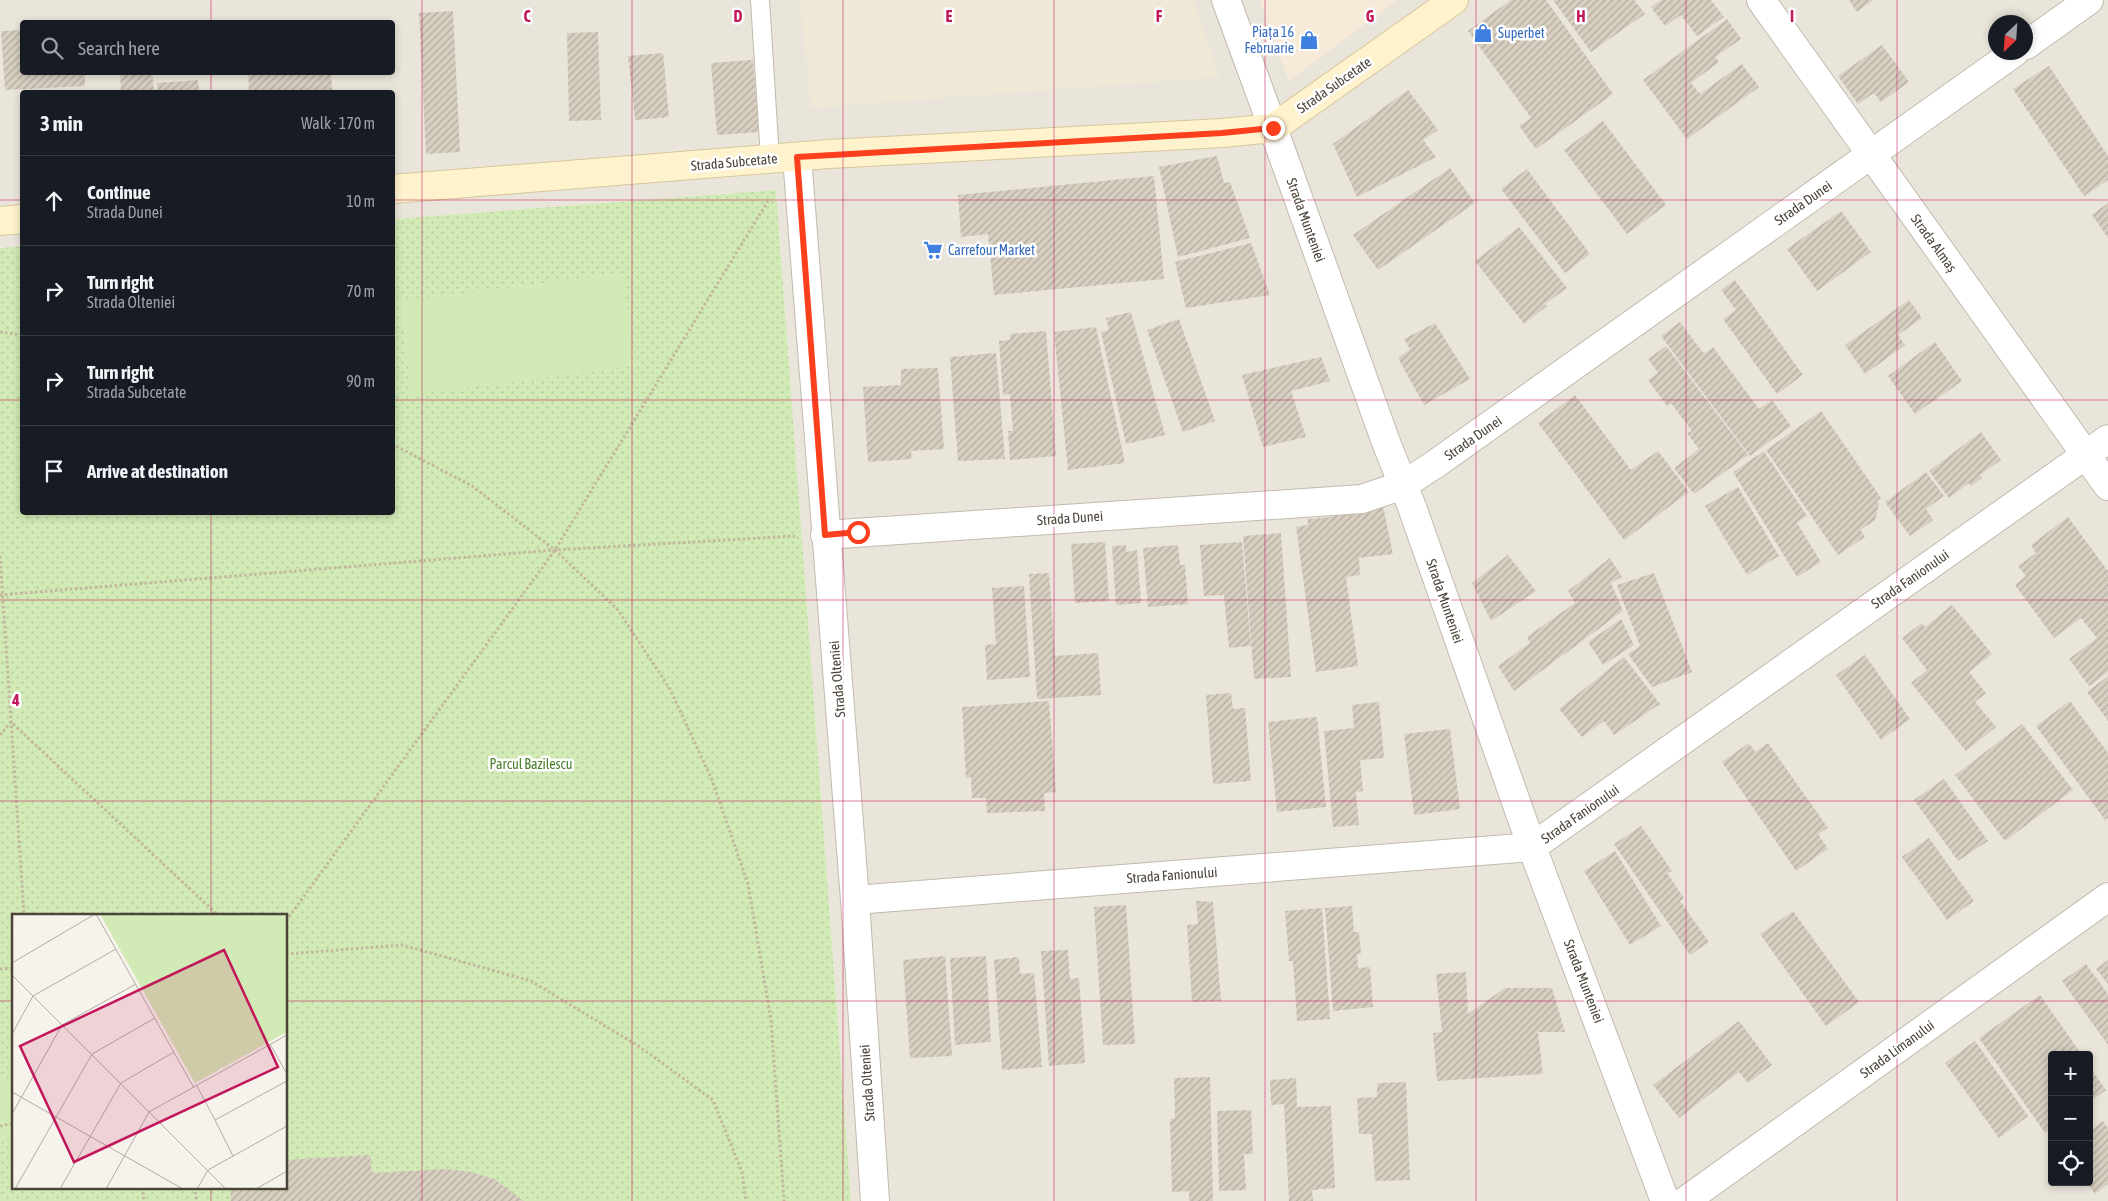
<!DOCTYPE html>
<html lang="en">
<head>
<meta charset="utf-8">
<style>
  body { margin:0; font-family:"Asap Condensed",sans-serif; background:#242831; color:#f1f3f6 }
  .controls { position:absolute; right:15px; bottom:15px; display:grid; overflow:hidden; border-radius:5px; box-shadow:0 2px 8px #0003 }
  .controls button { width:45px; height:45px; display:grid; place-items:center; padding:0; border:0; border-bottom:1px solid #363941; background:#171b24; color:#f1f3f6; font:25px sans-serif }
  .compass { position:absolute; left:1988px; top:15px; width:45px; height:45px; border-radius:50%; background:#171b24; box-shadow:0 2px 8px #0003; rotate:205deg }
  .stop { position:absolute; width:15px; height:15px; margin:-11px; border:4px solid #fc3f1d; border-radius:50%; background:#fff }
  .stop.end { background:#fc3f1d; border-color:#fff; box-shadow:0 1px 5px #0008 }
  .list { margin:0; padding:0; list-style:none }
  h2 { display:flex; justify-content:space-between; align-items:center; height:65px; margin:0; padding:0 20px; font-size:21px }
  h2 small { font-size:16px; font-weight:400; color:#9ea1a6 }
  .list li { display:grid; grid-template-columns:32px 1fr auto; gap:15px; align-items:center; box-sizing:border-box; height:90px; padding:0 20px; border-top:1px solid #363941 }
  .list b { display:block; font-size:19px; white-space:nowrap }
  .list p { margin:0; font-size:16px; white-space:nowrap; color:#9ea1a6 }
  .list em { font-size:16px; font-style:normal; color:#9ea1a6 }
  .icon { flex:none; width:28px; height:28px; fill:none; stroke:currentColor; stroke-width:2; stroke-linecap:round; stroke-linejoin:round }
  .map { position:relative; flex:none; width:2108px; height:1201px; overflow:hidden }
  .search { position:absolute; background:#171b24; box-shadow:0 2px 8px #0003; left:20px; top:20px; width:375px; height:55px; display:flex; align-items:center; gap:12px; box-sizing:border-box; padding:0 18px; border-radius:5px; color:#9ea1a6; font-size:19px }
  .panel { position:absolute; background:#171b24; box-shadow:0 2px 8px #0003; left:20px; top:90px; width:375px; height:425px; border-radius:5px }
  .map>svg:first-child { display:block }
  .residential { fill:#eae5da; fill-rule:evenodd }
  .commercial { fill:#f7ead8 }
  .education { fill:#efe8d6 }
  .grass { fill:url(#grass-dots); fill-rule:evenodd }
  .garden { fill:#d2eab5 }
  .building { fill:url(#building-hatch) }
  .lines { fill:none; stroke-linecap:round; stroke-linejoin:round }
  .lane-casing { stroke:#c2bbae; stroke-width:20 }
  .street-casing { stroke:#c2bbae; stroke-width:30 }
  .secondary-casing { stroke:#d6c79b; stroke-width:30 }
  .path { stroke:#c4b79f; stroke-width:3; stroke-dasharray:2.5 2.5; stroke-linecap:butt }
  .lane { stroke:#fff; stroke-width:18 }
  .street { stroke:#fff; stroke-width:28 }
  .secondary { stroke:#fff3cd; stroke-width:28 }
  .route { stroke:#fc3f1d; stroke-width:6 }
  .grid { fill:none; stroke:#c2185b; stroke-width:1; stroke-opacity:0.55 }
  .labels { text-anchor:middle; stroke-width:5; stroke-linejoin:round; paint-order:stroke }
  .shop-label { font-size:14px; fill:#366cbe; stroke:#fff; text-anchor:start }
  .street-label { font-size:14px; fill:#4b4439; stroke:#fff }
  .park-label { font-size:14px; fill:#4a7f2a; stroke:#fff }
  .inset-road { fill:none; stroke:#b2ada4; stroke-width:1 }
  .view { fill:#c2185b; fill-opacity:0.15; stroke:#c2185b; stroke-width:2.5 }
  .inset-edge { fill:none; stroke:#4b4439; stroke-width:2.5 }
  .grid-label { font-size:16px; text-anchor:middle; font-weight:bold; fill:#c2185b; stroke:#fff; stroke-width:5; stroke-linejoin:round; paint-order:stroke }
</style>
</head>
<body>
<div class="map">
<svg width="2108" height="1201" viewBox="0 0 2108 1201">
  <defs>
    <pattern id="grass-dots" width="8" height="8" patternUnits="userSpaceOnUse" patternTransform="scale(1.25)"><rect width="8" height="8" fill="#d2eab5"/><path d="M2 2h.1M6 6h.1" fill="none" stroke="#b6ca9c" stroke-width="1.8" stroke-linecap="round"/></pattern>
    <pattern id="building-hatch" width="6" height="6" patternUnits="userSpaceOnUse" patternTransform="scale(1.25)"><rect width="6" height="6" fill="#d8cfc1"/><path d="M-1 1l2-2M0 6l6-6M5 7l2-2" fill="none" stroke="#b1aa9e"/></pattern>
  </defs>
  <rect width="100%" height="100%" fill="#f6f3ec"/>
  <path class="residential" d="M 0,0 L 2108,0 L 2108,1201 L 851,1201 L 776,190 L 393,219 L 392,92 L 22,92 L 22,246 L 0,248 ZM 22,22 L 392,22 L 392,72 L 22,72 ZM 1996,22 L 2026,22 L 2026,52 L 1996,52 ZM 2052,1055 L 2089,1055 L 2089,1182 L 2052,1182 Z"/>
  <path class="commercial" d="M 1260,0 L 1397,0 L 1289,81 Z"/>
  <path class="education" d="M 800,0 L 1193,0 L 1220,77 L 811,108 Z"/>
  <path class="grass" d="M 776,190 L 851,1201 L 0,1201 L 0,248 L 22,246 L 22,512 L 392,512 L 393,219 ZM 14,915 L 286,915 L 286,1187 L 14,1187 Z"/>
  <path class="garden" d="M 623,273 L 635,366 L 412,395 L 399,301 Z
    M 14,1078 L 14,1133 L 0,1144 L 0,1083 Z"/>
  <path class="building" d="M 1511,0 L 1546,0 L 1613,94 L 1536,149 L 1519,126 L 1531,118 L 1468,31 Z
    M 1553,0 L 1634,0 L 1645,14 L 1591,52 Z
    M 1661,0 L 1711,0 L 1724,17 L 1697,36 L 1681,15 L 1665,26 L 1651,7 Z
    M 1849,0 L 1873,0 L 1857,12 Z
    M 453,11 L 460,152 L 426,154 L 419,13 Z
    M 1727,19 L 1741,39 L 1715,57 L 1719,62 L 1691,83 L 1700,94 L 1742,64 L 1759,87 L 1687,139 L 1643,80 Z
    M 22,30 L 22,72 L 85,72 L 85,86 L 5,90 L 1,31 Z
    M 598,32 L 601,120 L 569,121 L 567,33 Z
    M 1882,45 L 1909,82 L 1881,102 L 1874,93 L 1858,104 L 1838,76 Z
    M 663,53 L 669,117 L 635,120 L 628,56 Z
    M 753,60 L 759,132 L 717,135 L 711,63 Z
    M 2049,66 L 2108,156 L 2108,180 L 2084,196 L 2013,89 Z
    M 120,72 L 152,72 L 154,92 L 121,92 Z
    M 248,72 L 331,72 L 332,92 L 249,92 Z
    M 198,80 L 199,92 L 158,92 L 157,83 Z
    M 1408,90 L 1438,130 L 1423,140 L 1436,157 L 1357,197 L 1333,144 Z
    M 1603,121 L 1666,205 L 1627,234 L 1564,150 Z
    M 1217,156 L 1224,183 L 1230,182 L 1250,238 L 1178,257 L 1159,167 Z
    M 1450,168 L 1475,203 L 1378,270 L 1353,235 Z
    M 1527,169 L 1590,254 L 1565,273 L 1501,189 Z
    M 1154,176 L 1164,279 L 994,295 L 988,234 L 961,237 L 958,195 Z
    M 2108,203 L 2108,238 L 2092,215 Z
    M 1841,211 L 1871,252 L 1817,291 L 1787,249 Z
    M 1519,227 L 1567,288 L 1545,304 L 1547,306 L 1524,324 L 1475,261 Z
    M 1251,243 L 1270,295 L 1186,308 L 1175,262 Z
    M 1735,280 L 1803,375 L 1777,394 L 1723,319 L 1736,310 L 1721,290 Z
    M 1909,300 L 1922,318 L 1898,335 L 1905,345 L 1865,374 L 1845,345 Z
    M 1131,312 L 1165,435 L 1126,444 L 1101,332 L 1109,330 L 1106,318 Z
    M 1179,319 L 1215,421 L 1183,432 L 1147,330 Z
    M 1680,322 L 1704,354 L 1713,347 L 1759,409 L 1772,400 L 1791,426 L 1750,456 L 1661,336 Z
    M 1435,323 L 1470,379 L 1424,405 L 1398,358 L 1410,349 L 1404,339 Z
    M 1096,327 L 1125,463 L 1068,470 L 1054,332 Z
    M 1046,331 L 1056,456 L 1010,460 L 1008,431 L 1013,431 L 1010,394 L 1003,395 L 999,341 L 1010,340 L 1010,334 Z
    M 1935,342 L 1962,381 L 1915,414 L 1888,376 Z
    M 1666,346 L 1748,455 L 1694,494 L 1674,468 L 1699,449 L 1687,433 L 1692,431 L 1671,403 L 1667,406 L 1648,380 L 1658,373 L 1648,359 Z
    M 996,353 L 1005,459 L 958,461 L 950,357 Z
    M 1321,357 L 1330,381 L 1291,391 L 1306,437 L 1263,447 L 1242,375 Z
    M 938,368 L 944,449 L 911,451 L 912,459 L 868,462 L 863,387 L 901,385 L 901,369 Z
    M 1575,395 L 1631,470 L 1658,451 L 1689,492 L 1624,540 L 1538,423 Z
    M 1821,411 L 1881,498 L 1877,501 L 1879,504 L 1875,520 L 1860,530 L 1865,537 L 1838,555 L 1766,450 Z
    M 1981,432 L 2001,460 L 1980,475 L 1982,478 L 1971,486 L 1969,483 L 1949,498 L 1929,471 Z
    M 1764,451 L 1807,516 L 1797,523 L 1821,562 L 1797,577 L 1733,472 Z
    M 1926,472 L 1944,496 L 1926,509 L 1933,520 L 1910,536 L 1885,502 Z
    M 1738,487 L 1779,556 L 1747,575 L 1705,506 Z
    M 1383,506 L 1393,554 L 1359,558 L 1360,575 L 1346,577 L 1358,666 L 1316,672 L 1296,527 L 1308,525 L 1308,519 L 1331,517 L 1331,513 Z
    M 2068,517 L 2108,571 L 2108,672 L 2089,686 L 2069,659 L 2097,638 L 2081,618 L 2054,638 L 2015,585 L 2026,576 L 2018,566 L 2036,553 L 2031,545 Z
    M 1281,533 L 1291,677 L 1254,679 L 1243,536 Z
    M 1105,542 L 1109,601 L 1075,603 L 1071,544 Z
    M 1242,542 L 1251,646 L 1229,648 L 1224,595 L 1204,596 L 1200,545 Z
    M 1126,545 L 1126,552 L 1137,550 L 1141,603 L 1116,605 L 1112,546 Z
    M 1178,545 L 1180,565 L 1185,565 L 1188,604 L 1148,607 L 1143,548 Z
    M 1508,555 L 1536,591 L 1491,621 L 1472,583 Z
    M 1610,558 L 1622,577 L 1611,583 L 1623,611 L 1514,691 L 1498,666 L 1530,643 L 1527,637 L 1575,603 L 1568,591 Z
    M 1049,573 L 1055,656 L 1098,653 L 1101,695 L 1037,699 L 1029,574 Z
    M 1654,573 L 1692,672 L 1652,687 L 1628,654 L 1640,646 L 1617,585 Z
    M 1024,586 L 1030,677 L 987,680 L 985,645 L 996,644 L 992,588 Z
    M 1952,605 L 1992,654 L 1969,672 L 1986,693 L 1975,702 L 1996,727 L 1966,751 L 1911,683 L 1927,670 L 1902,638 L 1922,623 L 1925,627 Z
    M 1621,619 L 1634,645 L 1603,665 L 1588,642 Z
    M 1865,655 L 1910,719 L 1881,740 L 1836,675 Z
    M 1624,657 L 1660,704 L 1614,735 L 1604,721 L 1582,737 L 1559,709 Z
    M 2108,676 L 2108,721 L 2087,692 Z
    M 1231,693 L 1233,709 L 1245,708 L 1251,781 L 1213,784 L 1206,695 Z
    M 1049,701 L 1056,792 L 1044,793 L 1045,811 L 987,813 L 986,798 L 972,798 L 971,777 L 966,778 L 962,707 Z
    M 2070,701 L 2108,753 L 2108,818 L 2105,820 L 2036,726 Z
    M 1379,702 L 1384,758 L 1360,760 L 1363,791 L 1356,792 L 1359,825 L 1333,827 L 1324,731 L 1354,728 L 1352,705 Z
    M 1317,717 L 1326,807 L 1277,812 L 1268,722 Z
    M 2022,724 L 2073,790 L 2005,841 L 1955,775 Z
    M 1450,729 L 1460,809 L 1414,815 L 1404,734 Z
    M 1749,743 L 1755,752 L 1768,743 L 1828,828 L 1818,834 L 1828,849 L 1796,871 L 1722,762 Z
    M 1944,779 L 1988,841 L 1958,861 L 1914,800 Z
    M 1641,826 L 1672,871 L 1667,873 L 1684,898 L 1680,901 L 1709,942 L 1690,955 L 1614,844 Z
    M 1929,838 L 1974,901 L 1947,920 L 1902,857 Z
    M 1615,851 L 1661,926 L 1630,945 L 1584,871 Z
    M 1196,901 L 1213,902 L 1221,1001 L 1192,1002 L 1187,925 L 1198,924 Z
    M 1126,905 L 1135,1044 L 1103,1045 L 1094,907 Z
    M 1352,906 L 1354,932 L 1359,932 L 1361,954 L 1357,954 L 1358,968 L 1370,967 L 1373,1007 L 1333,1011 L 1325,908 Z
    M 1322,908 L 1330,1019 L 1297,1021 L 1293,961 L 1289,961 L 1285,911 Z
    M 1793,911 L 1859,1002 L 1826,1026 L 1760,934 Z
    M 1068,950 L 1070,979 L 1079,978 L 1085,1063 L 1049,1066 L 1041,951 Z
    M 945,956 L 952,1056 L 910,1058 L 903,960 Z
    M 986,956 L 991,1042 L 955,1045 L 950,958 Z
    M 1019,957 L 1020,974 L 1034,973 L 1042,1067 L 1002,1070 L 994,960 Z
    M 2108,960 L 2108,984 L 2096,969 Z
    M 2086,964 L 2108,994 L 2108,1045 L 2062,981 Z
    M 1466,972 L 1468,1014 L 1505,988 L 1552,988 L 1565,1032 L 1538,1032 L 1543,1074 L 1437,1081 L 1433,1033 L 1442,1032 L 1436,974 Z
    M 2040,995 L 2082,1055 L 2052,1055 L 2052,1128 L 2045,1133 L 1979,1038 Z
    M 1739,1021 L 1772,1065 L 1748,1083 L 1739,1072 L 1679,1118 L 1653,1085 Z
    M 1975,1041 L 2028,1116 L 1999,1138 L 1945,1063 Z
    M 2089,1066 L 2106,1090 L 2089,1102 Z
    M 1210,1077 L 1213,1201 L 1189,1201 L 1189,1191 L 1172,1192 L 1170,1119 L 1175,1118 L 1174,1078 Z
    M 1296,1078 L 1297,1107 L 1331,1106 L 1335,1188 L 1312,1190 L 1313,1201 L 1289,1201 L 1284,1104 L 1271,1105 L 1270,1080 Z
    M 1406,1082 L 1410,1180 L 1375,1181 L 1372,1134 L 1359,1134 L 1357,1098 L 1377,1097 L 1377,1083 Z
    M 1251,1110 L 1253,1154 L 1244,1154 L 1246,1190 L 1219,1191 L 1217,1111 Z
    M 2103,1121 L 2108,1128 L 2108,1184 L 2095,1194 L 2086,1182 L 2089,1182 L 2089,1132 Z
    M 370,1155 L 372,1173 L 447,1169 L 471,1172 L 494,1179 L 524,1201 L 231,1201 L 230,1187 L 286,1187 L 286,1160 Z"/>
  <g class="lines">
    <g class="lane-casing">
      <path id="lane" d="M 760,0 L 770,159"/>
    </g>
    <g class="street-casing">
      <path id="street" d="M 1226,0 L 1273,128 L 1387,445 L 1412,507 L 1532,847 L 1665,1201
        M 1761,0 L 2108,486
        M 2026,45 L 2089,0
        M 797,157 L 855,900 L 875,1201
        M 825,535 L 1362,499 L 1403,485 L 1434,465 L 2015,52
        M 855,900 L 1532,847 L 2108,439
        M 1685,1201 L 2108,897"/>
    </g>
    <g class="secondary-casing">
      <path id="secondary" d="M 392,189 L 829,154 L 1222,133 L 1273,128 L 1454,0
        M 0,221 L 22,219"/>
    </g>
    <path class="path" d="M 0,332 L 22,335
      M 392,444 L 472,486 L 555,550 L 618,610 L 670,689 L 712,780 L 748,884 L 771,1020 L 784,1201
      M 0,556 L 24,915
      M 0,595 L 555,550 L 795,536
      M 0,735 L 11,722 L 218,915
      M 286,921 L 555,550 L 768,201
      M 286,954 L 402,945 L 531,981 L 640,1047 L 713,1100 L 742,1172 L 746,1201
      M 0,969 L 14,968
      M 0,1126 L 14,1123
      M 142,1187 L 144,1201
      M 195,1187 L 196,1201"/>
    <use href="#lane" class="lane"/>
    <use href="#street" class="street"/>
    <use href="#secondary" class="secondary"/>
  </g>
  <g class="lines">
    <path class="route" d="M 858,532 L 825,535 L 797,157 L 1222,133 L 1273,128"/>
  </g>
  <path class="grid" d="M 211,0 L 211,22M 422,0 L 422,1201M 632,0 L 632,1201M 843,0 L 843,1201M 1054,0 L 1054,1201M 1265,0 L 1265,1201M 1476,0 L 1476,1201M 1686,0 L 1686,1201M 1897,0 L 1897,1201M 211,72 L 211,92M 0,200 L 22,200M 392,200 L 2108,200M 0,400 L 22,400M 392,400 L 2108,400M 211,512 L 211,915M 0,600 L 2108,600M 0,801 L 2108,801M 0,1001 L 14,1001M 286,1001 L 2108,1001M 211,1187 L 211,1201"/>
  <defs>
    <g id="shop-bare" transform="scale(1.5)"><path d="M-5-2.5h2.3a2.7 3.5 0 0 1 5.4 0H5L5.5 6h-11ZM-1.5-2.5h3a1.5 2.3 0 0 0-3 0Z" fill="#3f7fe0" stroke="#fff" stroke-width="2.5" paint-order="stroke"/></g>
    <g id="supermarket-bare" transform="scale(1.5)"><path d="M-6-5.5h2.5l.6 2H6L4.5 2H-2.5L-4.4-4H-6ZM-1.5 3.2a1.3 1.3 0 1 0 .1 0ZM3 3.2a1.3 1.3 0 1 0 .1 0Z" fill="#3f7fe0" stroke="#fff" stroke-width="2.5" paint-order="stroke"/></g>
  </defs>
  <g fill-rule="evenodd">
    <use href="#shop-bare" x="1483" y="33"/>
    <use href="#shop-bare" x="1309" y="40"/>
    <use href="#supermarket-bare" x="933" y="250"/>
  </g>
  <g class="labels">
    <g class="shop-label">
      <text x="1294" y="37" text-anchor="end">Piața 16<tspan x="1294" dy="16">Februarie</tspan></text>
      <text x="1498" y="38">Superbet</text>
      <text x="948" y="255">Carrefour Market</text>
    </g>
    <g class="street-label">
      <text transform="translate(1334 85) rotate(-35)" y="5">Strada Subcetate</text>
      <text transform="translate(734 162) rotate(-5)" y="5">Strada Subcetate</text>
      <text transform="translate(1803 203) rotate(-35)" y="5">Strada Dunei</text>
      <text transform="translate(1306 220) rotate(70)" y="5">Strada Munteniei</text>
      <text transform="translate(1934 243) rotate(54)" y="5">Strada Almaș</text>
      <text transform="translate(1473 438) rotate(-35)" y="5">Strada Dunei</text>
      <text transform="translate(1070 518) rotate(-4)" y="5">Strada Dunei</text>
      <text transform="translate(1910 579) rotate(-35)" y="5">Strada Fanionului</text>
      <text transform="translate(1445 601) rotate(71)" y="5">Strada Munteniei</text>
      <text transform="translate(837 679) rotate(-95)" y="5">Strada Olteniei</text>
      <text transform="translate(1580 814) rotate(-35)" y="5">Strada Fanionului</text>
      <text transform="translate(1172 875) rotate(-4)" y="5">Strada Fanionului</text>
      <text transform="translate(1584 981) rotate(69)" y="5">Strada Munteniei</text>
      <text transform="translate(1897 1049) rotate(-36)" y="5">Strada Limanului</text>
      <text transform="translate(867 1083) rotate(-94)" y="5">Strada Olteniei</text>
    </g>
    <g class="park-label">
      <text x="531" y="769">Parcul Bazilescu</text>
    </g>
  </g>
  <g transform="translate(12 914)">
    <rect width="275" height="275" fill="#f6f3ec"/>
    <path d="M 88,0 L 275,0 L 275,118 L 183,169 Z" fill="#d2eab5"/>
    <path d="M 190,5 L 198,4 L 204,6 L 201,12 L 189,12 L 187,19 L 181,16 ZM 216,38 L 221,39 L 216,50 L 200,52 L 202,46 L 214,44 ZM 209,133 L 214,142 L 194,155 L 188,146 Z" fill="#d2eab5"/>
    <path class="inset-road" d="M 84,0 L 182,174M 0,49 L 83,0M 0,61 L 214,275M 0,120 L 21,82 L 104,35M 258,130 L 275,160M 185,172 L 203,206M 0,178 L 171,275M 0,200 L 50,111 L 124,70M 221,242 L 203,206 L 275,167M 3,275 L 80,140 L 143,104M 48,275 L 109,169 L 162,138M 94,275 L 137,198 L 275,121M 185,275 L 196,256 L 275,212M 244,275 L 275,257"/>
    <path class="view" d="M 212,36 L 266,153 L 62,248 L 8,132 Z"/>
    <rect width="275" height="275" class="inset-edge"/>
  </g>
  <g class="grid-label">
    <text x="527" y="22">C</text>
    <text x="738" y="22">D</text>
    <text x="949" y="22">E</text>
    <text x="1159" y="22">F</text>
    <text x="1370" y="22">G</text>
    <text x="1581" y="22">H</text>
    <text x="1792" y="22">I</text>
    <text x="16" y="706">4</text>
  </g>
</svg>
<div class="controls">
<button>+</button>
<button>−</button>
<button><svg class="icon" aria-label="locate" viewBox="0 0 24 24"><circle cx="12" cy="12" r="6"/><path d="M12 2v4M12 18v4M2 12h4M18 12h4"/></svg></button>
</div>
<svg class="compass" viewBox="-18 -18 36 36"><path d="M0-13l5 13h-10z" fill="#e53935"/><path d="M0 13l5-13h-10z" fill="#9ea1a6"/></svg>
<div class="stop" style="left:858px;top:532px"></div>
<div class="stop end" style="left:1273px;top:128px"></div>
<div class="search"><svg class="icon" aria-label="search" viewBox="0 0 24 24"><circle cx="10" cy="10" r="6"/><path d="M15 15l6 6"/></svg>Search here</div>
<section class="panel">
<h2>3 min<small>Walk · 170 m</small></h2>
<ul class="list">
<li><svg class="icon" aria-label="ahead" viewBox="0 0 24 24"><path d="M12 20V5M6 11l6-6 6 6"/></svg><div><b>Continue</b><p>Strada Dunei</p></div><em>10 m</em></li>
<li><svg class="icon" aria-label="right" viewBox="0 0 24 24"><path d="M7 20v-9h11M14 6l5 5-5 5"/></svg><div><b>Turn right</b><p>Strada Olteniei</p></div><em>70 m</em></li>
<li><svg class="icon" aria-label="right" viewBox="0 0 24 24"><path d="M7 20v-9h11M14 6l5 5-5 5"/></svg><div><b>Turn right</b><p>Strada Subcetate</p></div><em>90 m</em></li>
<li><svg class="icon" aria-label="arrive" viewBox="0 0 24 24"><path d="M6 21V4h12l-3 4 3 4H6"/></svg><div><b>Arrive at destination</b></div></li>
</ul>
</section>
</div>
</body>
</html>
